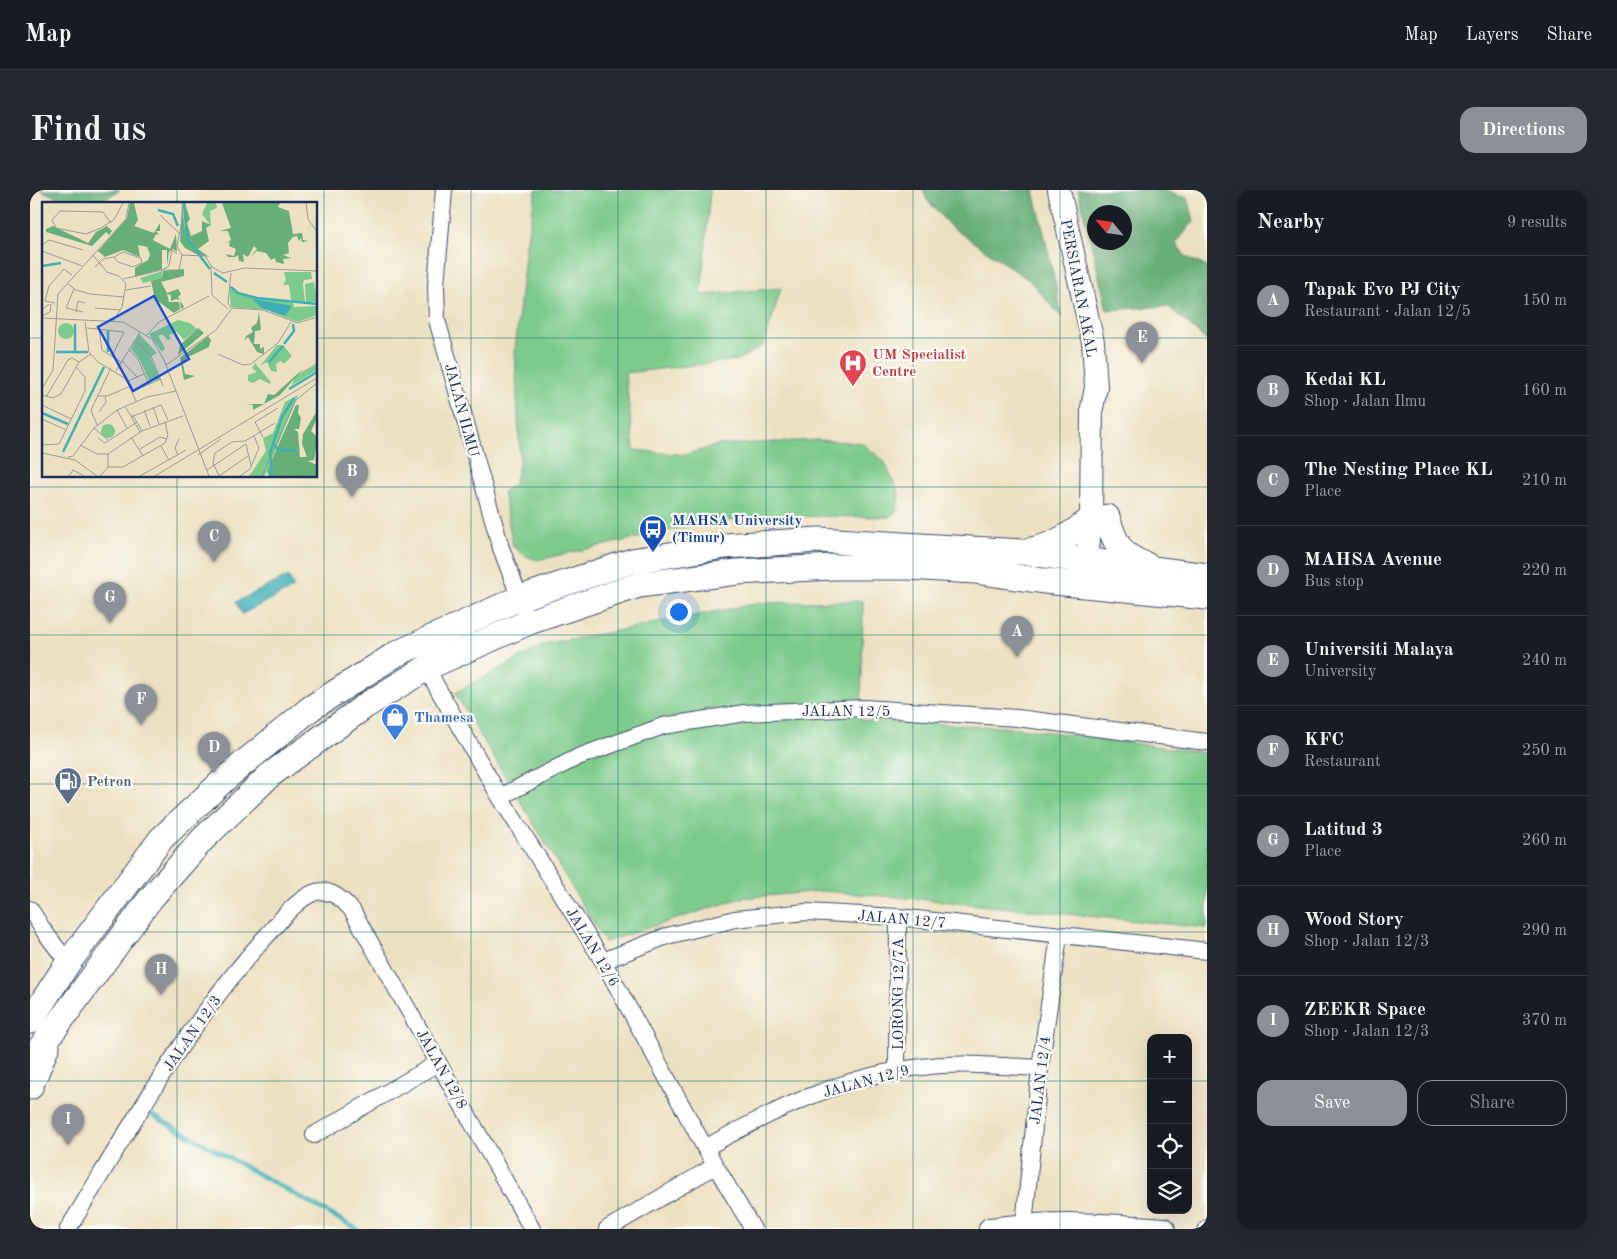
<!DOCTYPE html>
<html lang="en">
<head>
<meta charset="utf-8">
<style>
  body { margin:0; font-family:"Old Standard TT",serif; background:#242831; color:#f1f3f6 }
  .controls { position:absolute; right:15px; bottom:15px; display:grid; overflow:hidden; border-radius:10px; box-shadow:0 5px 20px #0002 }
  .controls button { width:45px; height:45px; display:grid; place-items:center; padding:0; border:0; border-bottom:1px solid #363941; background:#171b24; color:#f1f3f6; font:25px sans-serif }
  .compass { position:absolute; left:1057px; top:15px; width:45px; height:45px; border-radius:50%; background:#171b24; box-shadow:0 5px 20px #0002; rotate:299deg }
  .you { position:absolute; left:648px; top:421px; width:18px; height:18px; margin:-12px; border:4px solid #fff; border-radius:50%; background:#1a73e8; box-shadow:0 0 0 8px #1a73e833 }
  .badge { display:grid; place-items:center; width:32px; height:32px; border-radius:50%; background:#8c9099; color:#fff; font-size:16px; font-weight:700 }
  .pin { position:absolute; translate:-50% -41px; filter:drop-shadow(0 1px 2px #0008) }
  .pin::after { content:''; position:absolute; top:26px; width:18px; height:15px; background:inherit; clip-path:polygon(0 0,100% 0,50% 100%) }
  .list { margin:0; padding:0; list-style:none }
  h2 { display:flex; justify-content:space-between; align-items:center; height:65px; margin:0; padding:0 20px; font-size:21px }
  h2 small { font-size:16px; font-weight:400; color:#9ea1a6 }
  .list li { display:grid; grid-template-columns:32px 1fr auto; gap:15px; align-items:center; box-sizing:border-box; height:90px; padding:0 20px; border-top:1px solid #363941 }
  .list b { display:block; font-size:19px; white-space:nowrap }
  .list p { margin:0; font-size:16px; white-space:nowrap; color:#9ea1a6 }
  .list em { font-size:16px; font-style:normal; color:#9ea1a6 }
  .actions { display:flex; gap:10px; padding:15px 20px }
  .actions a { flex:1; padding:11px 0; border:1px solid #8c9099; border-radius:15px; text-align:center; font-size:18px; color:#8c9099 }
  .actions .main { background:#8c9099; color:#fff }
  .icon { flex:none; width:28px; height:28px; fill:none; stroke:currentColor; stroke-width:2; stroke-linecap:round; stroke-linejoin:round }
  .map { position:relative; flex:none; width:1177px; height:1039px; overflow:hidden; border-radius:15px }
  header { display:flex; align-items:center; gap:30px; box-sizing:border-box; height:70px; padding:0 25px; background:#171b24; border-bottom:1px solid #363941 }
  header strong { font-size:24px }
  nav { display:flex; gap:28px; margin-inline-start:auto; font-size:18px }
  .intro { display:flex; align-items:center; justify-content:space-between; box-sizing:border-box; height:120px; padding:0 30px }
  h1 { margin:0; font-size:35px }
  .button { padding:12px 22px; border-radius:15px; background:#8c9099; color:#fff; font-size:18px; font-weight:700 }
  main { display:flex; gap:30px; padding:0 30px }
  aside { flex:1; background:#171b24; border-radius:15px; box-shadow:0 5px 20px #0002 }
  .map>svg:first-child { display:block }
  .green { fill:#7dcb8b; stroke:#4c7d74 }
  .forest { fill:#66af77; stroke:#406f6a; fill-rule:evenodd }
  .water { fill:#3eafb7; stroke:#2c6f8a }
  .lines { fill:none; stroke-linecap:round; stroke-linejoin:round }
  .stream { stroke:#3eafb7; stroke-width:4.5 }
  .street-casing { stroke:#3a4a6d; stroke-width:18 }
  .secondary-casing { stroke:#3a4a6d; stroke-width:24 }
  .primary-casing { stroke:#3a4a6d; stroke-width:27 }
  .street { stroke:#fff; stroke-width:16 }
  .secondary { stroke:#fff; stroke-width:22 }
  .primary { stroke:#fff; stroke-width:25 }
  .grid { fill:none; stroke:#0f766e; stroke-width:1; stroke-opacity:0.55 }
  .labels { text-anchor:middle; stroke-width:4.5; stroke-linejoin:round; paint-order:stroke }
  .street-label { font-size:15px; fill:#1b2f5e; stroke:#fdfcf7 }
  .health-label { font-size:15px; font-weight:bold; fill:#be3a42; stroke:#fdfcf7; text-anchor:start }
  .transit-label { font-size:15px; font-weight:bold; fill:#164399; stroke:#fdfcf7; text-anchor:start }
  .shop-label { font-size:15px; font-weight:bold; fill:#366cbe; stroke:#fdfcf7; text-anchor:start }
  .service-label { font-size:15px; font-weight:bold; fill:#4e5e75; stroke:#fdfcf7; text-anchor:start }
  .inset-river { fill:none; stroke:#3eafb7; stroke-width:2.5 }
  .inset-road { fill:none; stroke:#989999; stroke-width:1 }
  .view { fill:#1d4ed8; fill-opacity:0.15; stroke:#1d4ed8; stroke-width:2.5 }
  .inset-edge { fill:none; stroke:#1b2f5e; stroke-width:2.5 }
</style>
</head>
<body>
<header>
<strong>Map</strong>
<nav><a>Map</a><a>Layers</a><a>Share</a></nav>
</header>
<div class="intro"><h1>Find us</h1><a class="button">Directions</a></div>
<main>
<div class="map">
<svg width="1177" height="1039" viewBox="0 0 1177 1039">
  <rect width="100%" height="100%" fill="#fdfcf7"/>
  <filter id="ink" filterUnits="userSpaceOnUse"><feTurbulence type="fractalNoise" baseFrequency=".02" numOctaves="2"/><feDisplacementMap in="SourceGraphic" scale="10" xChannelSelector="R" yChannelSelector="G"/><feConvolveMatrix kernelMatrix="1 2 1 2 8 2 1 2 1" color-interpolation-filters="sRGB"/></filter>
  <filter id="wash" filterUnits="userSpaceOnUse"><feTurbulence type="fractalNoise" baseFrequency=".0096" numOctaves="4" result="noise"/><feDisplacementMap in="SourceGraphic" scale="20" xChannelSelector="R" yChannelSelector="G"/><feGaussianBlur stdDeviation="1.12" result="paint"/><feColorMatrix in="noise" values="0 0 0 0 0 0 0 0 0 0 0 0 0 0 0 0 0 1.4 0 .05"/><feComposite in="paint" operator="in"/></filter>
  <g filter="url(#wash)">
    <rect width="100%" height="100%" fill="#ece0c0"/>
    <path class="green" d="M 506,0 L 680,0 L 671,105 L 751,98 L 734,155 L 707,170 L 595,183 L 604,260 L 655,265 L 688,255 L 787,250 L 832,253 L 854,271 L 869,304 L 867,320 L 859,327 L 738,326 L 674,333 L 507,370 L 494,365 L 483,356 L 473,301 L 484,295 L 490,271 L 485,161 L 496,55 Z
      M 833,411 L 831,530 L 989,538 L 1177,563 L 1177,738 L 890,709 L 792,701 L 711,708 L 575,752 L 425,503 L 514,455 L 729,413 Z"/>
    <path class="forest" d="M 10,0 L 90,0 L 67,14 L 42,14 Z
      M 893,0 L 1004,0 L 1026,96 L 1032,128 L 999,90 L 920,36 L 897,10 Z
      M 1048,0 L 1137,0 L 1142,4 L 1158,8 L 1164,31 L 1146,53 L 1155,66 L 1177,77 L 1177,151 L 1138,116 L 1077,120 ZM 1094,22 L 1094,52 L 1064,52 L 1064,22 Z"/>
    <path class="water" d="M 258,386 L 264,398 L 212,424 L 206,412 Z"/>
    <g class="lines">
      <path class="stream" d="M 122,925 L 327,1039"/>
    </g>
  </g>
  <g filter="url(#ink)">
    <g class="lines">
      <g class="street-casing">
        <path id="street" d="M 414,0 L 406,95 L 407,130 L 471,358 L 493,417
          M 398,477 L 404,492 L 470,607 L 573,771 L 675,958 L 723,1039
          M 470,607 L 548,567 L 633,536 L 715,523 L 834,518 L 987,528 L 1177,552
          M 0,719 L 14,741 L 38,773
          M 573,771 L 637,746 L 705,729 L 776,722 L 868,727 L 1177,761
          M 867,881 L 868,727
          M 284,945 L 408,873
          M 675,958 C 742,921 814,885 892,877 C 931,872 971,876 1010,878
          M 994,1034 L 1010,878 L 1029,746
          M 38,1039 C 100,938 160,828 241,741 C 252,728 267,710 283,703 C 299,697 312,709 322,720 L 502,1039
          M 577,1039 L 685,976
          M 1177,1039 L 1177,1038"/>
      </g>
      <g class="secondary-casing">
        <path id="secondary" d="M 1029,0 L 1063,152 L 1066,197 L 1062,218 L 1061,329 L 1057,370
          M 960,1039 C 1018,1031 1076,1034 1134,1039"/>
      </g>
      <g class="primary-casing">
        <path id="primary" d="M 1077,327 C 1085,353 1089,365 1116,375
          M 1002,360 C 1026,355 1042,344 1061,329
          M 0,831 L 38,773 L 131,649 L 198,586 L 281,518 L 366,464 L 490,408 L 602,371 L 695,356 L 789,350 L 992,362 L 1177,386
          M 0,872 L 121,708 L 173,649 L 240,585 L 335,516 L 398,477 L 499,432 L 609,395 L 707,382 L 803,377 L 877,377 L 945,381 L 1014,391 L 1177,407
          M 0,897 L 17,856"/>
      </g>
      <use href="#street" class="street"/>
      <use href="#secondary" class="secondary"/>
      <use href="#primary" class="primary"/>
    </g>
  </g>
  <path class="grid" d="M 147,0 L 147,14M 294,0 L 294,1039M 441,0 L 441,1039M 588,0 L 588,1039M 736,0 L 736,1039M 883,0 L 883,1039M 1030,0 L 1030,1039M 0,148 L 14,148M 286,148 L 1177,148M 147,286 L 147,1039M 0,297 L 1177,297M 0,445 L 1177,445M 0,594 L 1177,594M 0,742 L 1177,742M 0,891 L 1121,891M 1158,891 L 1177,891"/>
  <defs>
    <g id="hospital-pin" transform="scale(1.4375)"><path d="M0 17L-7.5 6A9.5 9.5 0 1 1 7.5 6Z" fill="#e0444e" stroke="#fdfcf7"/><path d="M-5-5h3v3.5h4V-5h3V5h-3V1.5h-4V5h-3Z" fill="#fff"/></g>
    <g id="bus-pin" transform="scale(1.4375)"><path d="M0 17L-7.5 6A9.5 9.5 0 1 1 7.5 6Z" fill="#1a4fb4" stroke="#fdfcf7"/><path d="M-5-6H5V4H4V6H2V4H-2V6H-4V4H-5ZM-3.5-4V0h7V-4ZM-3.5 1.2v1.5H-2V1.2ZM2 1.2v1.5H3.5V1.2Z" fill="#fff"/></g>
    <g id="shop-pin" transform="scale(1.4375)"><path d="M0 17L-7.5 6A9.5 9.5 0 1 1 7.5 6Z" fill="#3f7fe0" stroke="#fdfcf7"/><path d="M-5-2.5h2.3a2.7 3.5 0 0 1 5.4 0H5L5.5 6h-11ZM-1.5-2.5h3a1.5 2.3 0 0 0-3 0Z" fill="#fff"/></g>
    <g id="fuel-pin" transform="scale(1.4375)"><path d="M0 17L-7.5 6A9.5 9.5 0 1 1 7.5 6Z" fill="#5c6f8a" stroke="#fdfcf7"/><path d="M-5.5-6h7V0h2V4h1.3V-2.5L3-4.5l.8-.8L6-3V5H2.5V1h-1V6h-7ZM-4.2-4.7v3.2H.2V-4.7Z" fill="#fff"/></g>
  </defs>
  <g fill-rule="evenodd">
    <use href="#hospital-pin" x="823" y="173"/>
    <use href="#bus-pin" x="623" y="339"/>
    <use href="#shop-pin" x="365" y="527"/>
    <use href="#fuel-pin" x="38" y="591"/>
  </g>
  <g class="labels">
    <g class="street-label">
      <text transform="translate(1049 98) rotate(79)" y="5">PERSIARAN AKAL</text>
      <text transform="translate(432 220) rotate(75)" y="5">JALAN ILMU</text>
      <text x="816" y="526">JALAN 12/5</text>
      <text transform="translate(872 729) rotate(5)" y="5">JALAN 12/7</text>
      <text transform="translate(563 757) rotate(59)" y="5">JALAN 12/6</text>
      <text transform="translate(868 804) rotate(-90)" y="5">LORONG 12/7A</text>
      <text transform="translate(162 843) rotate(-55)" y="5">JALAN 12/3</text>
      <text transform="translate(412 879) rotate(61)" y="5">JALAN 12/8</text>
      <text transform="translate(1010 890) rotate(-83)" y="5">JALAN 12/4</text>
      <text transform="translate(836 891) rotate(-15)" y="5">JALAN 12/9</text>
    </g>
    <g class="health-label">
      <text x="842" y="169">UM Specialist<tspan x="842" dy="17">Centre</tspan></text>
    </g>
    <g class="transit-label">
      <text x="642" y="335">MAHSA University<tspan x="642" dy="17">(Timur)</tspan></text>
    </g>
    <g class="shop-label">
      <text x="384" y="532">Thamesa</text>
    </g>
    <g class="service-label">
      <text x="57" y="596">Petron</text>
    </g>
  </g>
  <g transform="translate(12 12)">
    <rect width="275" height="275" fill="#ece0c0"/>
    <path d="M 165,1 L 174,1 L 175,6 L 168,9 L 169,24 L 160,12 ZM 120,69 L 120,76 L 101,81 L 98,76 ZM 242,70 L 269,70 L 270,77 L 262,78 L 261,82 L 263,100 L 252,101 L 249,97 L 247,83 L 241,83 L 244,78 ZM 272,80 L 275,100 L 264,100 L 263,82 ZM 187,83 L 196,92 L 251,101 L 252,105 L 275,104 L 275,113 L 256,120 L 224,108 L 189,105 ZM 136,118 L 148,121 L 155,127 L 142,138 L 135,130 L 127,133 L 129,137 L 126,138 L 120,132 L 116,134 L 123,146 L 120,150 L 107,132 ZM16 129a8 8 0 1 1 16 0a8 8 0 1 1-16 0ZM 97,132 L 115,151 L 108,155 L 118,177 L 108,180 L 98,158 L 89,147 ZM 235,143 L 241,143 L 250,154 L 242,162 L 239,159 L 234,162 L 235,170 L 229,169 L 225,160 L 218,164 ZM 213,161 L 229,180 L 228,182 L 218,177 L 211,181 L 206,179 L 206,173 L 215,170 L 210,166 ZM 275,161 L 275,168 L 250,183 L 253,174 ZM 256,193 L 225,269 L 222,274 L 207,274 L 224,249 L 221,236 L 231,231 L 243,200 ZM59 229a7 7 0 1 1 14 0a7 7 0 1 1-14 0Z" fill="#7dcb8b"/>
    <path d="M 88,1 L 92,1 L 96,18 L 92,24 L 112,31 L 118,21 L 118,29 L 114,29 L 117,33 L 114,32 L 111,38 L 128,47 L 134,32 L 135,50 L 131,47 L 127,50 L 125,63 L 125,48 L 120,48 L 120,67 L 93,75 L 93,66 L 106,58 L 108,52 L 105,45 L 96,43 L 98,55 L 81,48 L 63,55 L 56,49 L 85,16 ZM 143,1 L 148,17 L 145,21 L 149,34 L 160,29 L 160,19 L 169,23 L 164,26 L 167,39 L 156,47 L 167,55 L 157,53 L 145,37 ZM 180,1 L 238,1 L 236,5 L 247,9 L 251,32 L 260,31 L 261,38 L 267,39 L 260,40 L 259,36 L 257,39 L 255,34 L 251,35 L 246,41 L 247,51 L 241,53 L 249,56 L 241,57 L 242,62 L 234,60 L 233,56 L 229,58 L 224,51 L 215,49 L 208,55 L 215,47 L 212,44 L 206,55 L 201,52 L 202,60 L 197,59 L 196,53 L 193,55 L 186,55 L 184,52 L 192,54 L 194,47 L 187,44 L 188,40 L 184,41 L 189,38 L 186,29 L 178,29 L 189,26 ZM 140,2 L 144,37 L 156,53 L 143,46 L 138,39 ZM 11,24 L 46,41 L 54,30 L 65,24 L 70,29 L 67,33 L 64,30 L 50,44 L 4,30 L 4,27 ZM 142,67 L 142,74 L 119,80 L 125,91 L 136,87 L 139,92 L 136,95 L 142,105 L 139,107 L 138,98 L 134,97 L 129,99 L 129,93 L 125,92 L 127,100 L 137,100 L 138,107 L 132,111 L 113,97 L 109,79 L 120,76 L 121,69 ZM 217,110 L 219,128 L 213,129 L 212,142 L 218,142 L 218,147 L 222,145 L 222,152 L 215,150 L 206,135 L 202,139 L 204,134 L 211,130 L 209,126 L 215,121 ZM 156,126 L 162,131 L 136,153 L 138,143 ZM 166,134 L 169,138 L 167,145 L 146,155 L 141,162 L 143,172 L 153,174 L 142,178 L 138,156 ZM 261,167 L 238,193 L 211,208 L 211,203 L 205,202 L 222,202 L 226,192 L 232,193 ZM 275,198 L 275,216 L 269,229 L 275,235 L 275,241 L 272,258 L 266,259 L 275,263 L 275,274 L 227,274 L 225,269 L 254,203 L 257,203 L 256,211 L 259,216 L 257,227 L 252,227 L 256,230 L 258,255 L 265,255 L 260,242 L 261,232 L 275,209 Z" fill="#66af77"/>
    <path d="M 210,97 L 246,103 L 250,105 L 243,114 L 220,106 Z" fill="#3eafb7"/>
    <path class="inset-river" d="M 142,1 L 145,37 L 168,67M 116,8 L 131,12 L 136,24M 0,64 L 19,61M 172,71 L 185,80M 189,85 L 196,91 L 215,96 L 275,102M 33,122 L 33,150 L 46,150M 242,142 L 252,129 L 251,122M 14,150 L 33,150M 66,150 L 66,129M 227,160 L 241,144M 247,187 L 275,170M 0,211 L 26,222M 231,242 L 237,248 L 255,249M 21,250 L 62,165M 230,274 L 228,251 L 240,215 L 252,196"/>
    <path class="inset-road" d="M 140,1 L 141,13 L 135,44 L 140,53 L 163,54 L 170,65 L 181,71 L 202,66 L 275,69M 264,1 L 266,17 L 275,30M 118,13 L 137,31M 68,20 L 61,10 L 18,9 L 10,18 L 14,26 L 44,32 L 59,26 L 62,24 L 70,19 L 73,16 L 81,1M 0,43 L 7,38 L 41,48M 0,49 L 40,64M 81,50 L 99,56 L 100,61 L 91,65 L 76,60 L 72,55 ZM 51,53 L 65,70 L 77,74 L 84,82 L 80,105 L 71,119M 53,65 L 61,57 L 72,55M 169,65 L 170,93 L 186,107M 120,68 L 127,64 L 130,48 L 135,52M 189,71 L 186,101 L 189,106M 81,77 L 120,68 L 137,68 L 140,53M 26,82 L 34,88 L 48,92 L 82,95M 32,87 L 24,106 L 41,110M 84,88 L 109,84M 13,101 L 3,99 L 7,84 L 22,67 L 30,73M 53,106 L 78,108M 190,106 L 221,108 L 256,121 L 275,115M 34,110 L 36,99 L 43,101M 0,114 L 8,110 L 9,102M 0,115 L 0,108 L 7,102M 0,116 L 81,120 L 110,137 L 122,158 L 167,274M 43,120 L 47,150 L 56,160 L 84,177 L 94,199M 45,126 L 82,130 L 70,154M 57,127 L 60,148 L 79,160M 104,134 L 117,120 L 167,94M 93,137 L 109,154 L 121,184M 87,148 L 96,157 L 107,182M 176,152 L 201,163 L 209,162 L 236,141 L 249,120M 80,159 L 95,175M 124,163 L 174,128 L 190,106M 74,169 L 98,130M 86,179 L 102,172M 0,187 L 11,168 L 16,92 L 84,17 L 87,1M 91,189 L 119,177M 0,193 L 11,196 L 19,192 L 37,160 L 49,152M 56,194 L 65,194 L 89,184M 4,195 L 26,158 L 30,156 L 37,160M 0,203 L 29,217M 83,204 L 98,230M 111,205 L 117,222M 75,208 L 85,226M 102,208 L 108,224M 57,210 L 64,200 L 63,195M 90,212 L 100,229M 89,215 L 119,203 L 126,218M 0,217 L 24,228M 55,223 L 49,208 L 69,166M 52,226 L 66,238M 89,235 L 101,254M 221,235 L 213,220 L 236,206M 56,236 L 63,241 L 95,220M 204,242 L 209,264M 0,243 L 17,242 L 43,189 L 43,175 L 34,165M 38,243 L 55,252 L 66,252 L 100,229 L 141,214M 119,244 L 127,258M 98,247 L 118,235 L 125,237M 0,251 L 33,258 L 55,274M 136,253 L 133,246 L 137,237M 156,253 L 179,237M 26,255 L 31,254 L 52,226 L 75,208 L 105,195 L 134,189M 66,265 L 81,265 L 123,241 L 126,233 L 123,220M 165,268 L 204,242M 27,274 L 31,268 L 42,274M 58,274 L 66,265 L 66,252M 98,274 L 144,248M 113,274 L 275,176M 177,274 L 171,261 L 173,251 L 190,240 L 203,239 L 233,221M 177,274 L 206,254M 198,274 L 208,267 L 217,246 L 212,234M 220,274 L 254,198 L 275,181"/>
    <path class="view" d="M 112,94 L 147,157 L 91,189 L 56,125 Z"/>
    <rect width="275" height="275" class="inset-edge"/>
  </g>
</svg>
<div class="controls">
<button>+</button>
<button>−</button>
<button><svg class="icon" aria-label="locate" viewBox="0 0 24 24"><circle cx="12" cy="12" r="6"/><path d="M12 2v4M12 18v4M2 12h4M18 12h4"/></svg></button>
<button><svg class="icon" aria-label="layers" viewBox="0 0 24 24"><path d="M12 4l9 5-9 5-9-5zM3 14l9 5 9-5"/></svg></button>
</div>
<svg class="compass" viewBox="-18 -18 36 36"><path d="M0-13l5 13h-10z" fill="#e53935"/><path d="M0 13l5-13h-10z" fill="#9ea1a6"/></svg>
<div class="you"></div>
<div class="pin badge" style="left:987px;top:467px">A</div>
<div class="pin badge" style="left:322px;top:307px">B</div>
<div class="pin badge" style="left:184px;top:372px">C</div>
<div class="pin badge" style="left:184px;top:583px">D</div>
<div class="pin badge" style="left:1112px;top:173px">E</div>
<div class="pin badge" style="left:111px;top:535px">F</div>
<div class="pin badge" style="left:80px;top:433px">G</div>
<div class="pin badge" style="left:131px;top:805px">H</div>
<div class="pin badge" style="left:38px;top:955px">I</div>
</div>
<aside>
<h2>Nearby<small>9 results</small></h2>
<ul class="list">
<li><span class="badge">A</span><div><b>Tapak Evo PJ City</b><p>Restaurant · Jalan 12/5</p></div><em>150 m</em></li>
<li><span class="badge">B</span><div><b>Kedai KL</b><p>Shop · Jalan Ilmu</p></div><em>160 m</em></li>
<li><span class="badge">C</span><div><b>The Nesting Place KL</b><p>Place</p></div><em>210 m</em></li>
<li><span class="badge">D</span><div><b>MAHSA Avenue</b><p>Bus stop</p></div><em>220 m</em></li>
<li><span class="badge">E</span><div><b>Universiti Malaya</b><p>University</p></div><em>240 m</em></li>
<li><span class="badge">F</span><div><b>KFC</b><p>Restaurant</p></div><em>250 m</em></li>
<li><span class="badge">G</span><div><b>Latitud 3</b><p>Place</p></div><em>260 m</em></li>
<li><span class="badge">H</span><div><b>Wood Story</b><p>Shop · Jalan 12/3</p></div><em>290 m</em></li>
<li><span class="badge">I</span><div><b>ZEEKR Space</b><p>Shop · Jalan 12/3</p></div><em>370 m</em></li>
</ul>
<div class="actions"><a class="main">Save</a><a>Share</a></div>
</aside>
</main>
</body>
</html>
